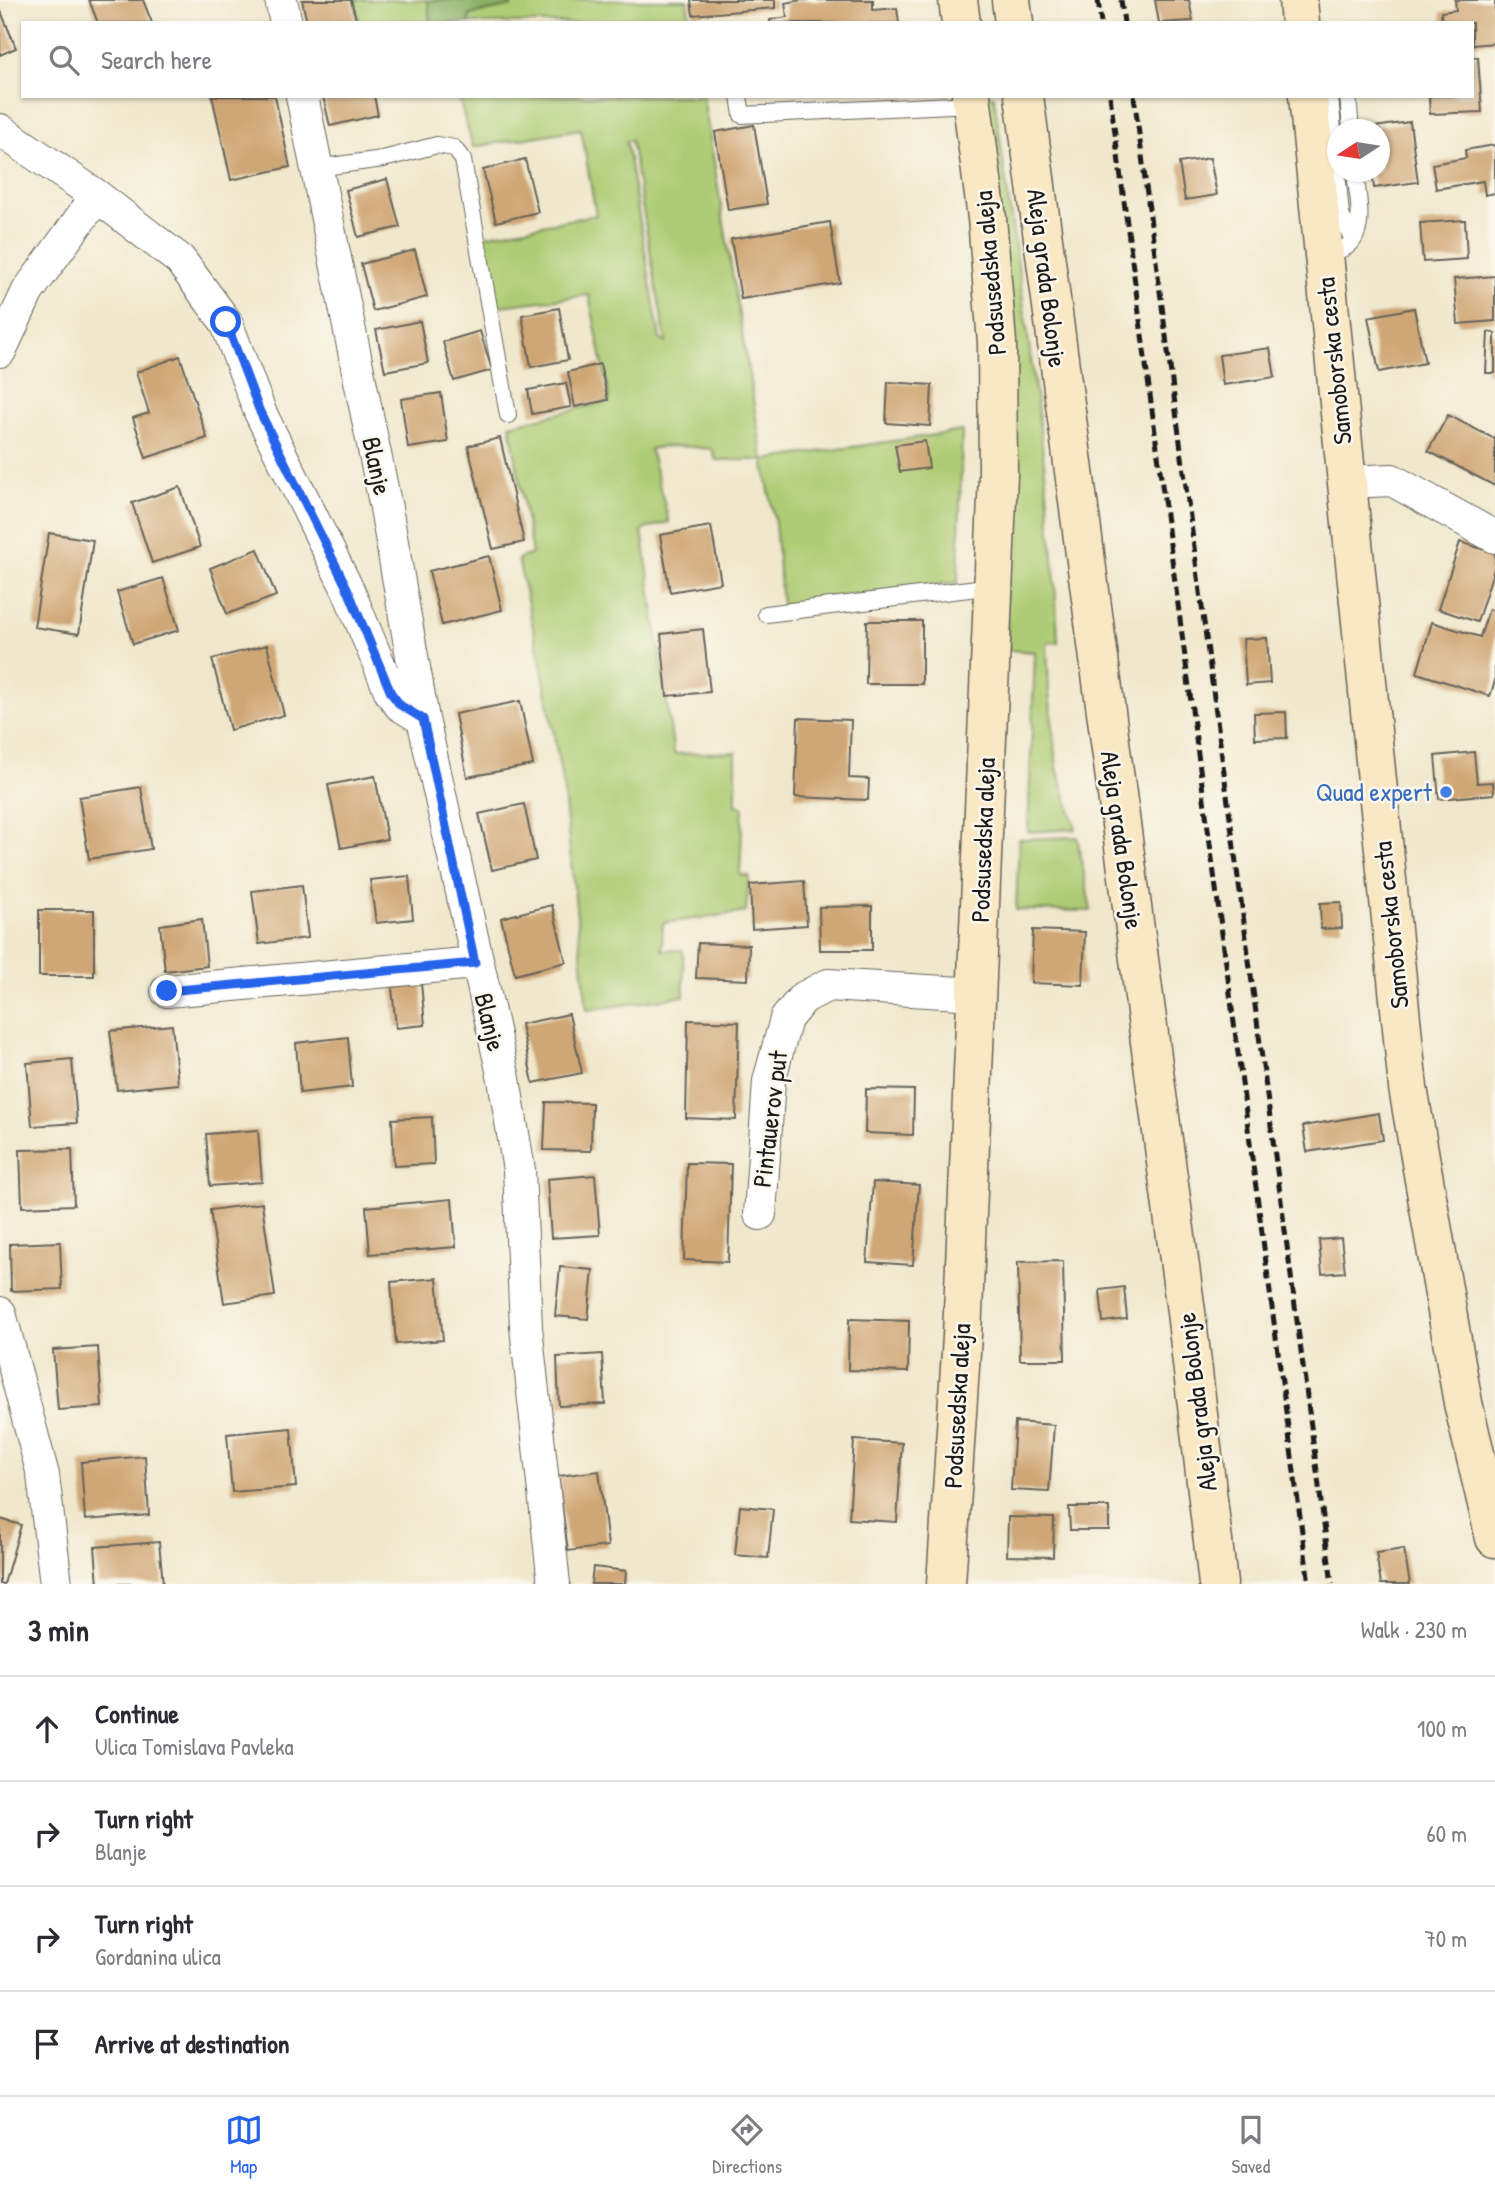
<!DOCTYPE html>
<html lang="en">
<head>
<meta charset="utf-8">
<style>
  body { margin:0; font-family:"Patrick Hand",sans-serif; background:#f2f2f3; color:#2b2b33 }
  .compass { position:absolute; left:1327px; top:119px; width:63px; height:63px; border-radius:50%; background:#fff; box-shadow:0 2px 5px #0004; rotate:258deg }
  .stop { position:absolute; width:21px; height:21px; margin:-16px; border:5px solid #2563eb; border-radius:50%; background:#fff }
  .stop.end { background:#2563eb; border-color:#fff; box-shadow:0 2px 7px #0008 }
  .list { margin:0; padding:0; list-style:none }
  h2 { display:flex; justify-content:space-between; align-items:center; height:91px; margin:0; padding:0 28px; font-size:30px }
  h2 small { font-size:23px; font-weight:400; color:#7c7c81 }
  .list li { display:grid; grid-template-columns:46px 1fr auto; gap:21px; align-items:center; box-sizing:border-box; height:105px; padding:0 28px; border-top:2px solid #e1e1e2 }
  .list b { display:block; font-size:26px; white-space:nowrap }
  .list p { margin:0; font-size:23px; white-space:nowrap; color:#7c7c81 }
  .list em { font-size:23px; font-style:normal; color:#7c7c81 }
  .icon { flex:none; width:38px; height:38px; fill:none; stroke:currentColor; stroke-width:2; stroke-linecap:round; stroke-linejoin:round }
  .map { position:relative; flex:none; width:1495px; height:1584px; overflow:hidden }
  .search { position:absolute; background:#fff; box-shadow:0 2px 5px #0004; left:21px; right:21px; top:21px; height:77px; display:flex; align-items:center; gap:18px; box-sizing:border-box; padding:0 24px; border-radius:0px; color:#7c7c81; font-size:26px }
  .sheet { height:511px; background:#fff }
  nav { display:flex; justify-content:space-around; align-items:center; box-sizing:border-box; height:98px; border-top:2px solid #e1e1e2; background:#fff; font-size:19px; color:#7c7c81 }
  nav a { display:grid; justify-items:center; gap:4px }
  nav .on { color:#2563eb }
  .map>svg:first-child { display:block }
  .green { fill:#aecc74; stroke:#657448; stroke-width:2; fill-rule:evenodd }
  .forest { fill:#8ab066; stroke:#536641; stroke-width:2 }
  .building { fill:#cfa674 }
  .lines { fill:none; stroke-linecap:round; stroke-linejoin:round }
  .lane-casing { stroke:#66635a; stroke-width:18 }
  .street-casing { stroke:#66635a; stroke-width:34 }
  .secondary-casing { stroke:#66635a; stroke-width:41 }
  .lane { stroke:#fff; stroke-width:16 }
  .street { stroke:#fff; stroke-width:32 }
  .secondary { stroke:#fae7c3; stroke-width:38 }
  .rail { stroke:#1c1c1c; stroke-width:5; stroke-dasharray:10 5; stroke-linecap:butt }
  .route { stroke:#2563eb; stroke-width:9 }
  .shop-dot { fill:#3f7fe0; stroke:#fbf7ec; stroke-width:2.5 }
  .labels { text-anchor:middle; stroke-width:5; stroke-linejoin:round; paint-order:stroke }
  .street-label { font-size:26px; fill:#1c1c1c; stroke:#fbf7ec }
  .shop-label { font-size:26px; fill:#366cbe; stroke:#fbf7ec; text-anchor:end }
</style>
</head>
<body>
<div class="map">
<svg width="1495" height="1584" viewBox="0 0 1495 1584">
  <rect width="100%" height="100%" fill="#fbf7ec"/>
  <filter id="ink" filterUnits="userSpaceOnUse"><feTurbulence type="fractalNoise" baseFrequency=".0143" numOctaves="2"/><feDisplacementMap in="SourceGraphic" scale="14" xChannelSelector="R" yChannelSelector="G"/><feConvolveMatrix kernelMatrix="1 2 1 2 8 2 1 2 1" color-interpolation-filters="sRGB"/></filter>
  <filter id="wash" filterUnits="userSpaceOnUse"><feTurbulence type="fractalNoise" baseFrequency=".00686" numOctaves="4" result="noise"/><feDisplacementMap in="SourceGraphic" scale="28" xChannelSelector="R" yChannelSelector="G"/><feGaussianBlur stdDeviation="1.57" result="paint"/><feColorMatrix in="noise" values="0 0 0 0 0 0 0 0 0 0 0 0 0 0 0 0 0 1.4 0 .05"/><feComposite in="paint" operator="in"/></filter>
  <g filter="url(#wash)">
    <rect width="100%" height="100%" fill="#f0e8cd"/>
    <path class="green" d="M 354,0 L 428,0 L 430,23 L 360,23 Z
      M 508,0 L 687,0 L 690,23 L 469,23 L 470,15 L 511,6 Z
      M 458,96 L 703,96 L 763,460 L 962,431 L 958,582 L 782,605 L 775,523 L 763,460 L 716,460 L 712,449 C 690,447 671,444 650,449 L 669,522 L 642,530 L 674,754 L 736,752 L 736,805 L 743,806 L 740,875 L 749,876 L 746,912 L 663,923 L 662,950 L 683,950 L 684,996 L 587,1010 L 563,785 L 542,668 L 518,559 L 532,554 L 510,425 L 610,401 L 589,295 L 494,307 L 483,236 L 596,215 L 581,129 L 473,147 ZM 626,141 L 631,141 L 666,343 L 660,339 Z
      M 985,96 L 994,96 C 1018,277 1051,459 1058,642 L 1047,643 L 1049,692 L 1057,768 L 1076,829 L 1028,832 L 1035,652 L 1008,650 Z
      M 1077,837 L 1091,911 L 1016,910 L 1019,839 Z"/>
    <path class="forest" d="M 428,0 L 508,0 L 511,6 L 470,15 L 468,23 L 430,23 Z"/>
    <g id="blocks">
      <path class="building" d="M 89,0 L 143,0 L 152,23 L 98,23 Z
        M 302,0 L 351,0 L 357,23 L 307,23 Z
        M 691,0 L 775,0 L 775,8 L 693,15 Z
        M 801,0 L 873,0 L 873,10 L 897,8 L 899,23 L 770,23 L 770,20 L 787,17 L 785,3 Z
        M 1155,0 L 1189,0 L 1193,21 L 1159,23 Z
        M 1455,0 L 1495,0 L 1495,43 L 1472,45 L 1472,23 L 1442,23 L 1441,12 L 1456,10 Z
        M 0,9 L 16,48 L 0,55 Z
        M 1472,57 L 1478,57 L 1482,112 L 1430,114 L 1429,96 L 1472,96 Z
        M 212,96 L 275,96 L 290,167 L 231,180 Z
        M 323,96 L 374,96 L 378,115 L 330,126 Z
        M 1410,122 L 1418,182 L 1374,188 L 1372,172 L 1380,172 L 1380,130 L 1367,128 Z
        M 754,125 L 767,204 L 728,210 L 715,132 Z
        M 1495,145 L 1495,193 L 1485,195 L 1483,181 L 1436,189 L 1432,164 L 1466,158 L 1465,150 Z
        M 1210,158 L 1217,195 L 1185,200 L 1179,163 Z
        M 525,159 L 538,212 L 496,222 L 483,170 Z
        M 387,179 L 400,227 L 358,237 L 346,190 Z
        M 1465,220 L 1467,259 L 1423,262 L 1420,223 Z
        M 830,222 L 840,283 L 741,299 L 731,239 Z
        M 415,250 L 427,297 L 373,311 L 361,264 Z
        M 1495,276 L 1495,321 L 1458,324 L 1454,279 Z
        M 559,308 L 568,360 L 531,367 L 522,315 Z
        M 1414,308 L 1425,363 L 1379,372 L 1368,317 Z
        M 420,321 L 428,363 L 385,371 L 376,330 Z
        M 480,331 L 492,370 L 454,381 L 443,342 Z
        M 1488,332 L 1495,333 L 1495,373 L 1486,373 Z
        M 1270,348 L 1275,377 L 1223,385 L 1219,355 Z
        M 180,356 L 207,438 L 146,458 L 133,418 L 149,413 L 136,372 Z
        M 600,364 L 608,400 L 575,407 L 568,372 Z
        M 888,382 L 932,385 L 930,426 L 886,423 Z
        M 566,383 L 571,407 L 532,414 L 528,390 Z
        M 441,393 L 448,442 L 408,448 L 401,399 Z
        M 1448,415 L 1495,439 L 1495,486 L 1428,451 Z
        M 500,438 L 524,542 L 493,549 L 468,446 Z
        M 925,441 L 929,468 L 900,472 L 895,445 Z
        M 180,487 L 200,547 L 152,563 L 132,503 Z
        M 711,526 L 721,583 L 670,592 L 660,535 Z
        M 49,533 L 93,540 L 79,634 L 34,627 Z
        M 1460,542 L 1495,553 L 1495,566 L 1477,622 L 1438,609 Z
        M 258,549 L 276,596 L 227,614 L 210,568 Z
        M 489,556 L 502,610 L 442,625 L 429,571 Z
        M 163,578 L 179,630 L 133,644 L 117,592 Z
        M 1489,609 L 1495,611 L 1495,681 L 1490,696 L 1417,673 L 1432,622 L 1480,637 Z
        M 867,621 L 922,621 L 922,684 L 866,684 Z
        M 703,629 L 710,692 L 667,696 L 661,634 Z
        M 1267,638 L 1270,683 L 1246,685 L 1243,639 Z
        M 267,645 L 284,715 L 230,730 L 212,659 Z
        M 520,701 L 533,765 L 467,777 L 455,714 Z
        M 1286,712 L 1287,738 L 1255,739 L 1254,713 Z
        M 798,718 L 851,720 L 849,778 L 869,779 L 868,800 L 795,797 Z
        M 1474,752 L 1477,783 L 1493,782 L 1494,794 L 1439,799 L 1435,756 Z
        M 375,776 L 387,839 L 341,848 L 328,785 Z
        M 141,787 L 151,849 L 89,859 L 79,797 Z
        M 524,804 L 536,860 L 492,870 L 479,814 Z
        M 409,876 L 413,919 L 376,923 L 370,880 Z
        M 804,881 L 807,925 L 752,929 L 750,885 Z
        M 302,885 L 308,938 L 259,944 L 252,891 Z
        M 1341,902 L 1342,928 L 1321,929 L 1320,903 Z
        M 552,905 L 566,962 L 515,975 L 501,918 Z
        M 872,906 L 872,950 L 820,950 L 819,907 Z
        M 39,910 L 94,910 L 94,976 L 39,976 Z
        M 202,919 L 207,966 L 165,971 L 160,925 Z
        M 1033,930 L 1085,932 L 1083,985 L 1031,983 Z
        M 698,943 L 749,945 L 748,980 L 696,978 Z
        M 421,983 L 425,1025 L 396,1028 L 392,987 Z
        M 569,1014 L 582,1073 L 533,1083 L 521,1024 Z
        M 688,1020 L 739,1022 L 736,1120 L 686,1118 Z
        M 172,1025 L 178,1084 L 117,1090 L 110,1031 Z
        M 348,1037 L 352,1087 L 300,1093 L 296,1043 Z
        M 72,1059 L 77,1123 L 32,1126 L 27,1063 Z
        M 866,1089 L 914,1090 L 913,1135 L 865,1133 Z
        M 546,1102 L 592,1103 L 591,1151 L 544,1150 Z
        M 1379,1113 L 1383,1140 L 1307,1152 L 1303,1126 Z
        M 432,1117 L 434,1164 L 394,1166 L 392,1119 Z
        M 258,1130 L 262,1182 L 210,1186 L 206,1134 Z
        M 72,1149 L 74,1205 L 22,1207 L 20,1150 Z
        M 687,1163 L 731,1164 L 728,1262 L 684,1260 Z
        M 595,1175 L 600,1235 L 551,1238 L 547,1179 Z
        M 873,1182 L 919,1185 L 913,1265 L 867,1262 Z
        M 452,1199 L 456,1247 L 370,1254 L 366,1207 Z
        M 262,1203 L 275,1296 L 224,1303 L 210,1210 Z
        M 1341,1238 L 1345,1272 L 1322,1274 L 1319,1240 Z
        M 60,1242 L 62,1289 L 11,1291 L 10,1244 Z
        M 1063,1261 L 1065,1360 L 1020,1360 L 1018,1262 Z
        M 560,1267 L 593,1270 L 588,1319 L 555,1316 Z
        M 437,1278 L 443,1340 L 396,1344 L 391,1282 Z
        M 1124,1287 L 1127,1319 L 1103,1322 L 1100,1290 Z
        M 849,1319 L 909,1321 L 908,1372 L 848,1370 Z
        M 98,1347 L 102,1407 L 58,1410 L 53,1350 Z
        M 602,1354 L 605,1404 L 559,1406 L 557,1357 Z
        M 1015,1422 L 1054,1425 L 1049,1492 L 1011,1490 Z
        M 291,1428 L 296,1487 L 232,1492 L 227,1434 Z
        M 854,1440 L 902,1443 L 897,1522 L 849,1519 Z
        M 145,1456 L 149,1515 L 85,1520 L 81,1462 Z
        M 599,1471 L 608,1546 L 568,1551 L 558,1476 Z
        M 740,1506 L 773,1509 L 768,1558 L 735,1555 Z
        M 1069,1507 L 1109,1507 L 1109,1530 L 1070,1530 Z
        M 1008,1517 L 1054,1518 L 1053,1557 L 1007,1556 Z
        M 0,1519 L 21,1525 L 4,1584 L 0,1584 Z
        M 159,1542 L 163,1584 L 98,1584 L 95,1547 Z
        M 1404,1549 L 1410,1584 L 1381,1584 L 1376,1553 Z
        M 593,1567 L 626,1571 L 625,1584 L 591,1584 Z"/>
    </g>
  </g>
  <g filter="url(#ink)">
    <use href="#blocks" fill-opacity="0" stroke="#66635a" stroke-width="2"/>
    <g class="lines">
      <g class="lane-casing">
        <path id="lane" d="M 739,96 L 742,115 L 972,104
          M 1330,96 L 1341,215 L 1353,240
          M 1348,96 L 1351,130
          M 316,168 L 383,159 L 437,145 L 454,148 L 463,160 L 508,415
          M 1324,253 C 1330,251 1340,251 1346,247 C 1368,233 1357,193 1355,172
          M 766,614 L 993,586"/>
      </g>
      <g class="street-casing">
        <path id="street" d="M 281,0 L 286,23
          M 302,96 L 386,508 L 423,719 L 504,1079 L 519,1170 L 526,1327 L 554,1584
          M 0,130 L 97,196 L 180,260 L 226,322 L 260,412 L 348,590 L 391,693 L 400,705 L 423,719
          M 0,351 L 28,291 L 97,196
          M 1347,482 L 1392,480 L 1495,537
          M 167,991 L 475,963
          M 760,1214 L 769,1081 L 786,1019 L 803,998 L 828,985 L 977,994
          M 0,1313 L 43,1475 L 56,1584"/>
      </g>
      <g class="secondary-casing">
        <path id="secondary" d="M 958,0 L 961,23
          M 1011,0 L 1014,23
          M 1298,0 L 1300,23
          M 1024,96 L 1186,1312 L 1218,1584
          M 1308,96 L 1408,1088 L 1463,1403 L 1495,1538
          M 946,1584 L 962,1336 L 998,474 L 997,343 L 987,218 L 971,96"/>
      </g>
      <use href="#lane" class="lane"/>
      <use href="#street" class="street"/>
      <use href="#secondary" class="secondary"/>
      <path class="rail" d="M 1098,0 L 1101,23
        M 1121,0 L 1124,23
        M 1110,96 L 1309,1584
        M 1134,96 L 1332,1584"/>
    </g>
  </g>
  <g class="lines" filter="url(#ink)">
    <path class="route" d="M 167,991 L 475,963 L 423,719 L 400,705 L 391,693 L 348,590 L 260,412 L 226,322"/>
  </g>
  <circle class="shop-dot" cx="1446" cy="792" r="7"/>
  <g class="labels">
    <g class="street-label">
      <text transform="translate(990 273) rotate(-95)" y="9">Podsusedska aleja</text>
      <text transform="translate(1047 278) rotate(83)" y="9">Aleja grada Bolonje</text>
      <text transform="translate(1334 361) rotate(-96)" y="9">Samoborska cesta</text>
      <text transform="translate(377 466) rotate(78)" y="9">Blanje</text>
      <text transform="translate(983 840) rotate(-88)" y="9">Podsusedska aleja</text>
      <text transform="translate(1122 840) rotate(82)" y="9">Aleja grada Bolonje</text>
      <text transform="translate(1391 925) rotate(-96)" y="9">Samoborska cesta</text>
      <text transform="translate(490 1022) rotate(76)" y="9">Blanje</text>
      <text transform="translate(770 1119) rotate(-83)" y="9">Pintauerov put</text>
      <text transform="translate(1197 1402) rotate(-97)" y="9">Aleja grada Bolonje</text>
      <text transform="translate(957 1406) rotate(-87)" y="9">Podsusedska aleja</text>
    </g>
    <g class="shop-label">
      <text x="1432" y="801">Quad expert</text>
    </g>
  </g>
</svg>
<svg class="compass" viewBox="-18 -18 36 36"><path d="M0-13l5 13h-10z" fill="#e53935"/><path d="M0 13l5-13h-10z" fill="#7c7c81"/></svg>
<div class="stop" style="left:226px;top:322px"></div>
<div class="stop end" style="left:167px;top:991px"></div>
<div class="search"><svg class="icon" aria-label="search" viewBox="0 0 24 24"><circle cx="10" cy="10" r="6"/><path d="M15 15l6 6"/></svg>Search here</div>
</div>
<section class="sheet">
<h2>3 min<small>Walk · 230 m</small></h2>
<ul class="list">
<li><svg class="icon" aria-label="ahead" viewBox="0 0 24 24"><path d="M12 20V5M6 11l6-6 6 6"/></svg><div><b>Continue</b><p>Ulica Tomislava Pavleka</p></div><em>100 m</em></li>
<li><svg class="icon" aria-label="right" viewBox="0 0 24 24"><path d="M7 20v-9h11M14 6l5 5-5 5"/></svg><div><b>Turn right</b><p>Blanje</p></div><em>60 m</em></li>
<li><svg class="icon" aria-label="right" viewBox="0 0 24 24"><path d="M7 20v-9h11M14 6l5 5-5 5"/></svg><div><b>Turn right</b><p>Gordanina ulica</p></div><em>70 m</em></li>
<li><svg class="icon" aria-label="arrive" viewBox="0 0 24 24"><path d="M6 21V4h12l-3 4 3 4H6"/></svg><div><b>Arrive at destination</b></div></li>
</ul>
</section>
<nav>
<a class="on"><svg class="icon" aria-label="map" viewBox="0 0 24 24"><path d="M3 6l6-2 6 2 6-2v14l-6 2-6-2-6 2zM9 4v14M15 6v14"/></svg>Map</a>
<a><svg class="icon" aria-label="directions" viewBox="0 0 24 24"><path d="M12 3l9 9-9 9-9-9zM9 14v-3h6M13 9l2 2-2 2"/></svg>Directions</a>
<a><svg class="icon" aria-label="saved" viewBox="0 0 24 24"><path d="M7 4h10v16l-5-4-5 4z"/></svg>Saved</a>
</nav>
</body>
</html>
